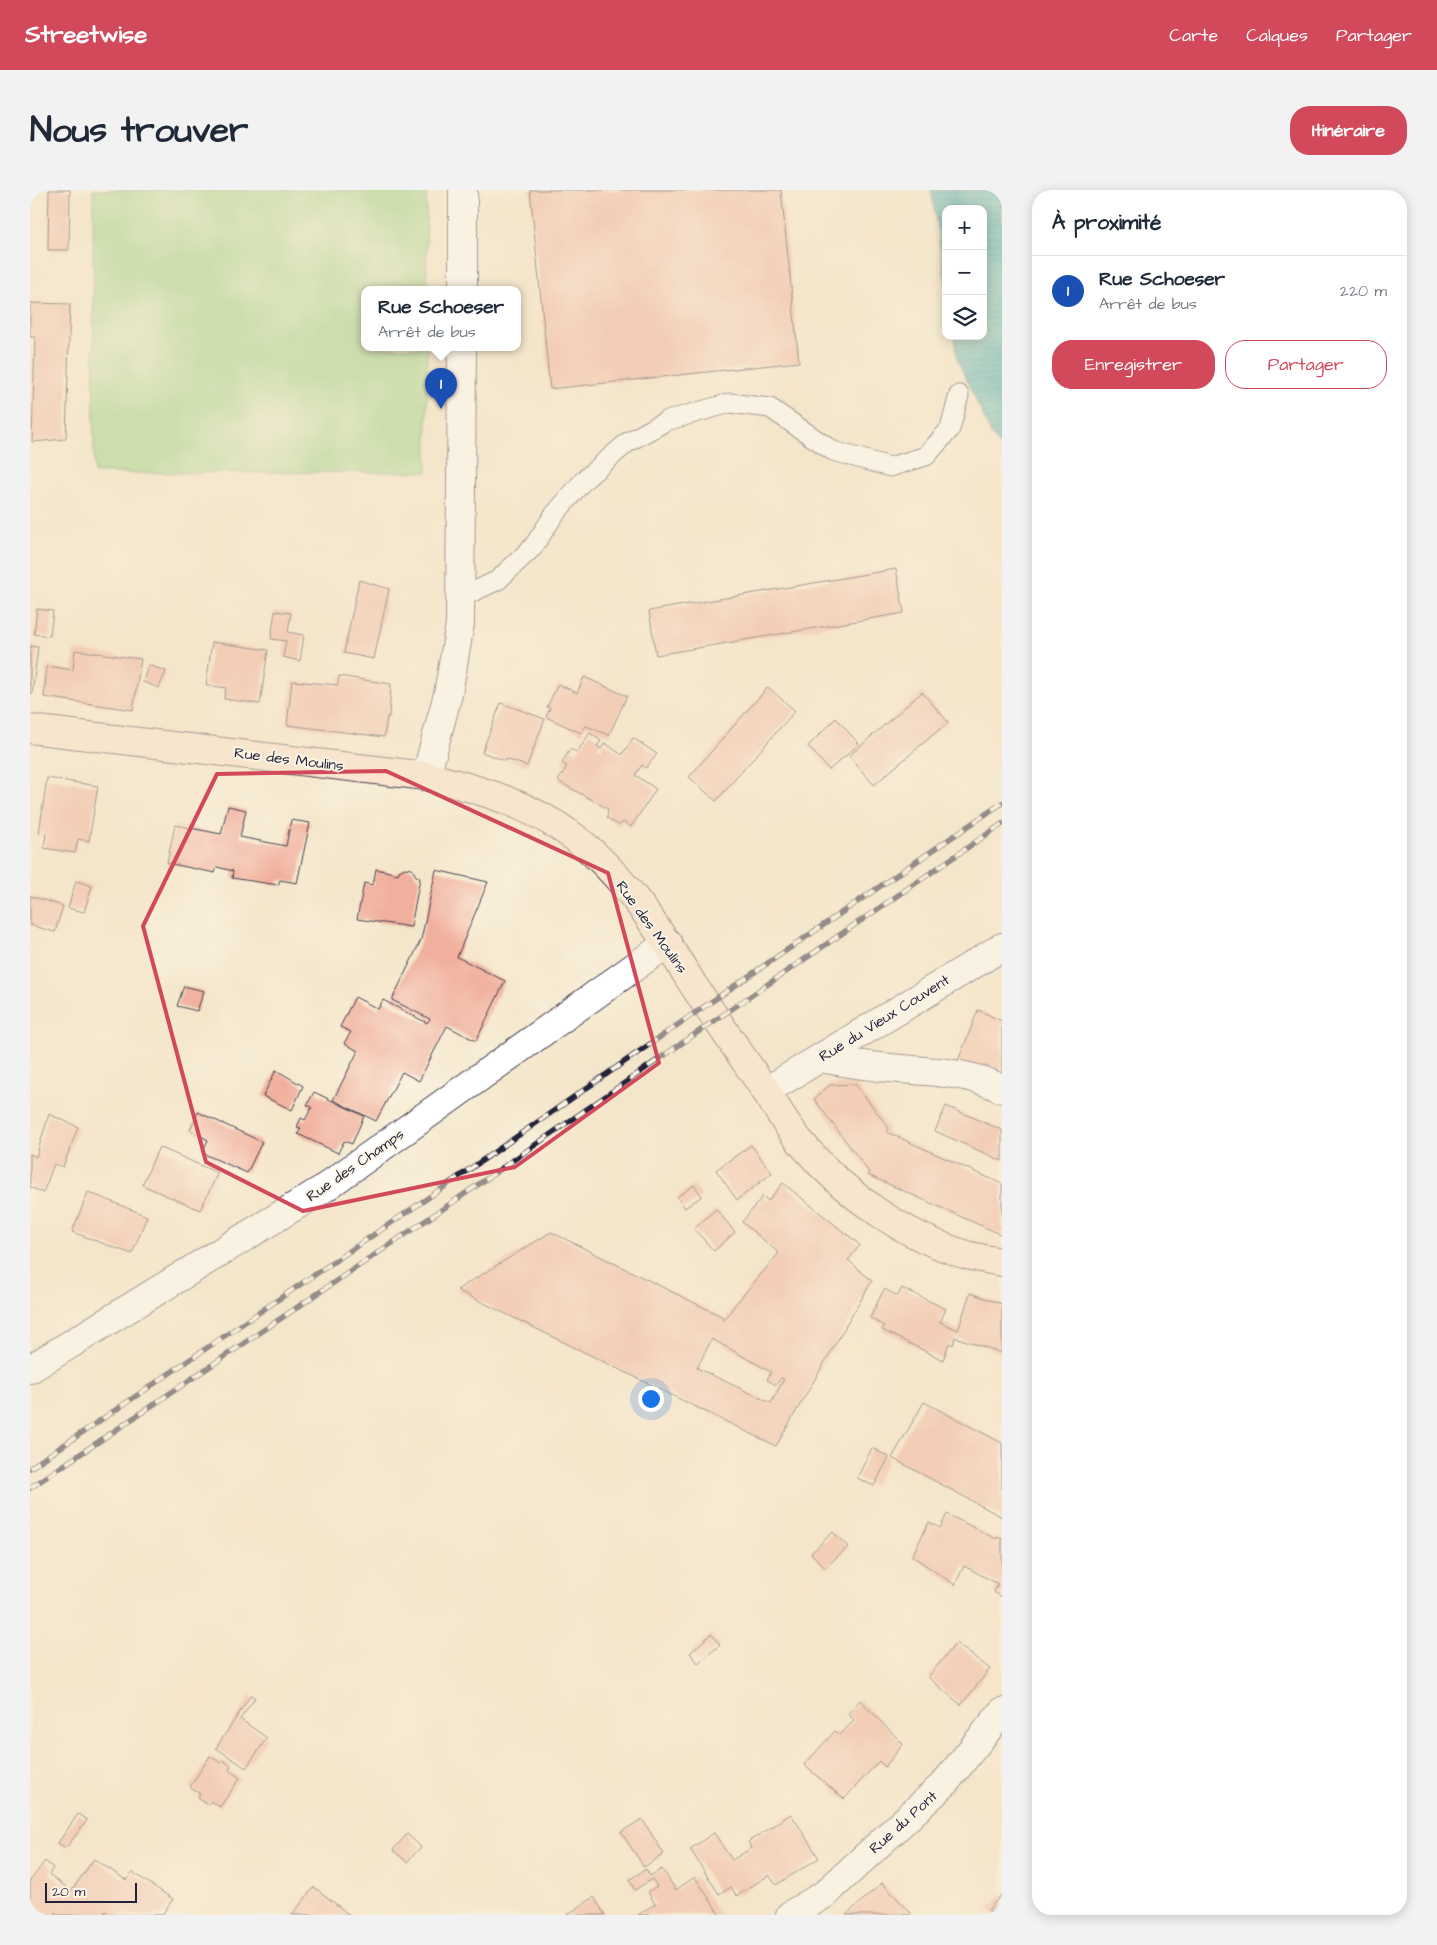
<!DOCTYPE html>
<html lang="fr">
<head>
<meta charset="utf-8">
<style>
  body { margin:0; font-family:"Architects Daughter",sans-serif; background:#f2f2f3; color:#1f2937 }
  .controls { position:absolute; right:15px; top:15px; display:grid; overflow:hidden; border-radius:10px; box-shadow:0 2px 12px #0003 }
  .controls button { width:45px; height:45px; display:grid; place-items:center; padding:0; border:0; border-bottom:1px solid #e0e1e3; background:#fff; color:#1f2937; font:25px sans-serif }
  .scale { position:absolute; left:15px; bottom:12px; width:92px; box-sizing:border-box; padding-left:5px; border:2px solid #22223b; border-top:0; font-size:14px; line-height:18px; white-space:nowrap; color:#22223b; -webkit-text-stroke:4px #fcf5e5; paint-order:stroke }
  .you { position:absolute; left:620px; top:1208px; width:18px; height:18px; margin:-12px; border:4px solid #fff; border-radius:50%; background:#1a73e8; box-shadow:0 0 0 8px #1a73e833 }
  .badge { display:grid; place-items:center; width:32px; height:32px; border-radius:50%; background:#d1495b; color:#fff; font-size:16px; font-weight:700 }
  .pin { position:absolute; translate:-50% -41px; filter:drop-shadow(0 1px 2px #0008) }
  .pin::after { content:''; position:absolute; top:26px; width:18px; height:15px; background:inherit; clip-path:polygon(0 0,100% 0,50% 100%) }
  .popup { position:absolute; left:331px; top:96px; width:160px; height:65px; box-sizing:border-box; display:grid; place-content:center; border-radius:10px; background:#fff; filter:drop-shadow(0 1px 4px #0005); font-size:16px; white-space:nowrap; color:#747a83 }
  .popup b { font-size:19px; color:#1f2937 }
  .popup::after { content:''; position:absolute; left:50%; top:100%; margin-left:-10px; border:10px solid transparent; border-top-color:#fff }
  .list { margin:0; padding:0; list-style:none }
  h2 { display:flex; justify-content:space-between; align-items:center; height:65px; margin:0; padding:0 20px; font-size:21px }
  h2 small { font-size:16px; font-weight:400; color:#747a83 }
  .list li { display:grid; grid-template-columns:32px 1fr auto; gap:15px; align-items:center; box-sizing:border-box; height:70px; padding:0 20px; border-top:1px solid #e0e1e3 }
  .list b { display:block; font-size:19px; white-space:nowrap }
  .list p { margin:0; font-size:16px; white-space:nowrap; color:#747a83 }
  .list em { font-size:16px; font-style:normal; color:#747a83 }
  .actions { display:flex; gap:10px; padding:15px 20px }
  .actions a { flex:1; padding:11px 0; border:1px solid #d1495b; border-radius:20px; text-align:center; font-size:18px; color:#d1495b }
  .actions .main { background:#d1495b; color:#fff }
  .icon { flex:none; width:28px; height:28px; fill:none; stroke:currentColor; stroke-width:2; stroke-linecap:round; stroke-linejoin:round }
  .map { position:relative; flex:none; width:972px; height:1725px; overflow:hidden; border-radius:20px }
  header { display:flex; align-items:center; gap:30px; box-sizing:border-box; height:70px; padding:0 25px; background:#d1495b; color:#fff }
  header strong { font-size:24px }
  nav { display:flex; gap:28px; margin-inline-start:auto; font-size:18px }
  .intro { display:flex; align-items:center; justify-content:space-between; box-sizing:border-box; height:120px; padding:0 30px }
  h1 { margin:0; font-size:35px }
  .button { padding:12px 22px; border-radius:20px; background:#d1495b; color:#fff; font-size:18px; font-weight:700 }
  main { display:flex; gap:30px; padding:0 30px }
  aside { flex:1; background:#fff; border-radius:20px; box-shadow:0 2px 12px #0003 }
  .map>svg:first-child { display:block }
  .green { fill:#9ad488; stroke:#5e7b62 }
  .water { fill:url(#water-rules); stroke:#306979 }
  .building { fill:#f1b09e; fill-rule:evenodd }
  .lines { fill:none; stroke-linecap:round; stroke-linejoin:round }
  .lane-casing { stroke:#423f51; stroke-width:21 }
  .street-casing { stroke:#423f51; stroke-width:30 }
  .secondary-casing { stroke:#423f51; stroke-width:30 }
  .lane { stroke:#fff; stroke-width:19 }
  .street { stroke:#fff; stroke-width:28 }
  .secondary { stroke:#fde4d1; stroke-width:28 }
  .rail-casing { stroke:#22223b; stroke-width:5.5 }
  .rail { stroke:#fcf5e5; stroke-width:4; stroke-dasharray:11; stroke-linecap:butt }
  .marked { fill:none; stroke:#d1495b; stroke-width:4; stroke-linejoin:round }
  .labels { text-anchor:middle; stroke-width:4; stroke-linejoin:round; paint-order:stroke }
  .street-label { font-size:15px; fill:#22223b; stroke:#fcf5e5 }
</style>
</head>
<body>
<header>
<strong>Streetwise</strong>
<nav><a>Carte</a><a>Calques</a><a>Partager</a></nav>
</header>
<div class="intro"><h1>Nous trouver</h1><a class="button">Itinéraire</a></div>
<main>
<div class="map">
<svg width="972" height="1725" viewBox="0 0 972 1725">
  <defs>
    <pattern id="water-rules" width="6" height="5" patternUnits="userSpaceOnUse" patternTransform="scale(1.25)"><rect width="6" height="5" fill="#3fb0b7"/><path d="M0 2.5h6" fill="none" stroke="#348f96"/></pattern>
  </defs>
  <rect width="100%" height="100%" fill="#fcf5e5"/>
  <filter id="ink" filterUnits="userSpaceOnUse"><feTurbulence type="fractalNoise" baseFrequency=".02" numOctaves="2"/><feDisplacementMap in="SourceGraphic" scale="10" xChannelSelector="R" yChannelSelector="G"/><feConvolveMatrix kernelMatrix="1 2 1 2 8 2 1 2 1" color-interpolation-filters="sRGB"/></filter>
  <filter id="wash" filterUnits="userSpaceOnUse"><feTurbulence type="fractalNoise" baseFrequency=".0096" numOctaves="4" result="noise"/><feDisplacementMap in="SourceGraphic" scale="20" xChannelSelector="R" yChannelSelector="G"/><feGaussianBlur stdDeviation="1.12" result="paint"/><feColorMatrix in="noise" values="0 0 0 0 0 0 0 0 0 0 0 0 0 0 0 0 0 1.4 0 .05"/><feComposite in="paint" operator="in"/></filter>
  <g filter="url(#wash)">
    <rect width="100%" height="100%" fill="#f4e6cb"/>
    <path class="green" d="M 63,0 L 396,0 L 397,100 L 335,100 L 335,158 L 397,158 L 397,282 L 64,283 Z"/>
    <path class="water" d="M 901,0 L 972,0 L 972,260 L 962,246 L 927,169 L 924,146 L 953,146 L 953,19 L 916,19 L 916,95 Z"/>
    <g id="blocks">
      <path class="building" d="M 19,0 L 40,0 L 39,60 L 18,60 Z
        M 500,0 L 751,0 L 769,172 L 520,199 Z
        M 0,113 L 40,114 L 36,249 L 2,252 L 5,147 L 0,147 Z
        M 866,379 L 874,423 L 626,465 L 619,421 Z
        M 329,390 L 359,399 L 344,469 L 314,463 Z
        M 7,419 L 23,421 L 20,446 L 4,444 Z
        M 245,421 L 261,423 L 258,442 L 274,445 L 270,471 L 253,467 L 256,451 L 241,449 Z
        M 182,452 L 238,460 L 230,514 L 194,509 L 196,498 L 176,495 Z
        M 0,456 L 8,457 L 2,504 L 0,503 Z
        M 45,460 L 111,469 L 103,520 L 14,507 L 17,476 L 43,480 Z
        M 118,475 L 136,481 L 129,498 L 113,492 Z
        M 309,486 L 361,494 L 359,527 L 357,527 L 354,547 L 257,535 L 262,491 L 308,495 Z
        M 554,487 L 597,506 L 579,545 L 556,536 L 551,543 L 516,527 L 520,518 L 517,517 L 528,494 L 547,503 Z
        M 738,497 L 765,521 L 686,611 L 659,587 Z
        M 892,502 L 918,532 L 844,595 L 819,566 Z
        M 471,513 L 515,529 L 497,576 L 476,569 L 475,571 L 452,562 Z
        M 806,528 L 829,554 L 799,580 L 778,556 Z
        M 560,543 L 571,551 L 567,556 L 571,559 L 575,553 L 592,565 L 603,548 L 627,564 L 616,578 L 612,575 L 605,585 L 626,599 L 601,637 L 594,632 L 588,635 L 577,628 L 578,619 L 528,591 L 537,576 L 532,573 L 540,559 L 547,562 Z
        M 17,588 L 68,596 L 59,651 L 48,649 L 45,663 L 14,658 L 16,644 L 9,643 Z
        M 198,616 L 216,620 L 210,647 L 256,656 L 261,630 L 280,633 L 267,693 L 250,690 L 248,695 L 202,688 L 203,681 L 187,677 L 185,683 L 137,673 L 145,635 L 191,644 Z
        M 375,678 L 382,679 L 386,686 L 390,688 L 381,737 L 327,729 L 334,693 L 343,695 L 346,679 L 368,684 L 369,681 Z
        M 406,680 L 458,692 L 427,767 L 475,791 L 446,851 L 417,836 L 389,891 L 372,882 L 346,931 L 303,910 L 328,861 L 314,853 L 321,842 L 310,837 L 325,807 L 348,819 L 353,810 L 397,833 L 400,829 L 362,810 L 391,750 Z
        M 46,691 L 62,696 L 54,722 L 38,718 Z
        M 0,706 L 33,716 L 25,742 L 0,735 Z
        M 154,796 L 174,801 L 167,821 L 147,816 Z
        M 948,820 L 972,831 L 972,889 L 928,871 Z
        M 246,880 L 273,896 L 262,920 L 233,906 Z
        M 825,894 L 859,938 L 857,942 L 972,994 L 972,1045 L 838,985 L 839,982 L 784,909 L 800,895 Z
        M 284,902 L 334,926 L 322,954 L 314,951 L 308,963 L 268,944 L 271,938 L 267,937 L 271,928 L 275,930 L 282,917 L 277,915 Z
        M 916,916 L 972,940 L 972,971 L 905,941 Z
        M 168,922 L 232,952 L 217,983 L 172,963 L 178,950 L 160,940 Z
        M 19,924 L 48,937 L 33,977 L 24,974 L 13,1003 L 0,997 L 0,964 L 6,967 Z
        M 721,955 L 742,983 L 707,1010 L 686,980 Z
        M 129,957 L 188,983 L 170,1020 L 112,995 Z
        M 753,993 L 830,1055 L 818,1070 L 842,1091 L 746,1256 L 427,1100 L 521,1042 L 693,1127 L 692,1129 L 694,1131 L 704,1116 L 749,1063 L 712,1032 L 733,1006 L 738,1011 ZM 682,1149 L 741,1182 L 737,1190 L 746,1195 L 751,1188 L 754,1189 L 741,1213 L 667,1178 Z
        M 664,995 L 672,1006 L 655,1018 L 647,1007 Z
        M 58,1002 L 117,1026 L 102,1064 L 42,1042 Z
        M 686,1019 L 705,1042 L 684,1061 L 664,1039 Z
        M 872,1098 L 916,1119 L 910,1132 L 928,1140 L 940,1103 L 972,1114 L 972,1163 L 925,1147 L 923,1155 L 919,1153 L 913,1170 L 852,1140 L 854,1136 L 840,1128 L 854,1099 L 868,1106 Z
        M 894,1212 L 972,1253 L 972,1327 L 862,1268 Z
        M 842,1258 L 859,1267 L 844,1296 L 827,1288 Z
        M 917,1324 L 966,1349 L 967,1347 L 972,1349 L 972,1407 L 964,1402 L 968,1394 L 934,1376 L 925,1395 L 882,1366 L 899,1332 L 910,1338 Z
        M 803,1342 L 818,1357 L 795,1378 L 781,1363 Z
        M 681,1444 L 690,1455 L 668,1473 L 660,1463 Z
        M 926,1453 L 960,1479 L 931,1515 L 898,1487 Z
        M 221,1505 L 225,1508 L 210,1529 L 237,1548 L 216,1578 L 186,1558 Z
        M 830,1510 L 873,1554 L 855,1577 L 849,1571 L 814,1609 L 774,1575 L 805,1541 L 810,1545 L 824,1530 L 818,1524 Z
        M 180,1566 L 191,1573 L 193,1570 L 201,1576 L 199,1580 L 210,1588 L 190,1617 L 181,1611 L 178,1615 L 168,1608 L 170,1604 L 160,1597 Z
        M 48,1624 L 57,1630 L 36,1658 L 28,1653 Z
        M 761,1624 L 789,1668 L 746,1695 L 739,1685 L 707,1706 L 701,1697 L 689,1704 L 660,1659 L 684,1643 L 702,1670 L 722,1658 L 718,1652 Z
        M 612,1629 L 634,1664 L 614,1677 L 591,1642 Z
        M 377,1644 L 391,1657 L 377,1672 L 363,1660 Z
        M 64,1669 L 96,1690 L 102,1682 L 143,1709 L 132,1725 L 81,1725 L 75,1721 L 73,1725 L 29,1725 L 25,1722 L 24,1725 L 0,1725 L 0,1691 L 15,1671 L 23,1678 L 19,1684 L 41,1701 Z
        M 616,1679 L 620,1686 L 632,1679 L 646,1700 L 665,1687 L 690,1725 L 608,1725 L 625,1714 L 618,1702 L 627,1696 L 622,1689 L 605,1700 L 599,1690 Z
        M 852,1693 L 881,1723 L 880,1725 L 816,1725 Z
        M 284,1697 L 311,1718 L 319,1725 L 262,1725 Z
        M 972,1704 L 972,1725 L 965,1725 L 958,1720 Z
        M 564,1707 L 575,1725 L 537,1725 Z"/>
    </g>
  </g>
  <g filter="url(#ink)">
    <use href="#blocks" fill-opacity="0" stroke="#423f51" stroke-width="1"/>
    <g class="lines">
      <g class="lane-casing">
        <path id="lane" d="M 430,408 L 468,390 L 503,357 L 524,325 L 554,290 L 598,252 L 636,231 L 700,213 L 740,218 L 803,261 L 860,277 L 896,266 L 920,239 L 929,205"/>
      </g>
      <g class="street-casing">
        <path id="street" d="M 433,100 L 433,0
          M 396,586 L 418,504 L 430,434 L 432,158
          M 790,868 C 817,873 843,877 871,879 C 906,882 940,882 972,899
          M 736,901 L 972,757
          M 0,1179 L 293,999 L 638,753
          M 760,1725 L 795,1704 L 914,1594 L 972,1522"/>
      </g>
      <g class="secondary-casing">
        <path id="secondary" d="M 0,539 L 396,586 C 449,599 500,614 544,647 C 594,685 629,740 662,793 C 685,828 709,862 733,897 C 746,916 757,937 773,955 C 815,1005 874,1046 937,1065 C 948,1068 961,1070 972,1072"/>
      </g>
      <use href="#lane" class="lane"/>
      <use href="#street" class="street"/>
      <use href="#secondary" class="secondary"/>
      <g class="rail-casing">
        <path id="rail" d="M 0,1278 L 414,997 L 659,827 L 972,613
          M 0,1298 L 423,1012 L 668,842 L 972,634"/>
      </g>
      <use href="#rail" class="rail"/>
    </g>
  </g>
  <path d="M0 0H972V1725H0ZM 356,581 L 578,683 L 629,873 L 485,977 L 273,1021 L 176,972 L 113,736 L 187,584 Z" fill="#f4e6cb" fill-opacity=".55" fill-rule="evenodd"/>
  <path class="marked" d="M 356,581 L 578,683 L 629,873 L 485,977 L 273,1021 L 176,972 L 113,736 L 187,584 Z"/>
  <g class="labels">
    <g class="street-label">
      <text transform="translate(259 569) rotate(7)" y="5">Rue des Moulins</text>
      <text transform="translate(622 737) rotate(54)" y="5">Rue des Moulins</text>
      <text transform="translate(854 828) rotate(-32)" y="5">Rue du Vieux Couvent</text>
      <text transform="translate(325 975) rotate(-35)" y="5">Rue des Champs</text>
      <text transform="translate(873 1632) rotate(-42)" y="5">Rue du Pont</text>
    </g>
  </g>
</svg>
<div class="controls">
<button>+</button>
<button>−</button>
<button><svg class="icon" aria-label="layers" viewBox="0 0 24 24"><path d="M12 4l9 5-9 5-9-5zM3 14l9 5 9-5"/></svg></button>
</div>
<div class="scale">20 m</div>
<div class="you"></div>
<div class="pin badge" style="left:411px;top:219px;background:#1a4fb4">1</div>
<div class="popup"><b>Rue Schoeser</b>Arrêt de bus</div>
</div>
<aside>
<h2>À proximité<small></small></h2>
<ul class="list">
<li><span class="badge" style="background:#1a4fb4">1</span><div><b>Rue Schoeser</b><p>Arrêt de bus</p></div><em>220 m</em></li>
</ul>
<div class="actions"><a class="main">Enregistrer</a><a>Partager</a></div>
</aside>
</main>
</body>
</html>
